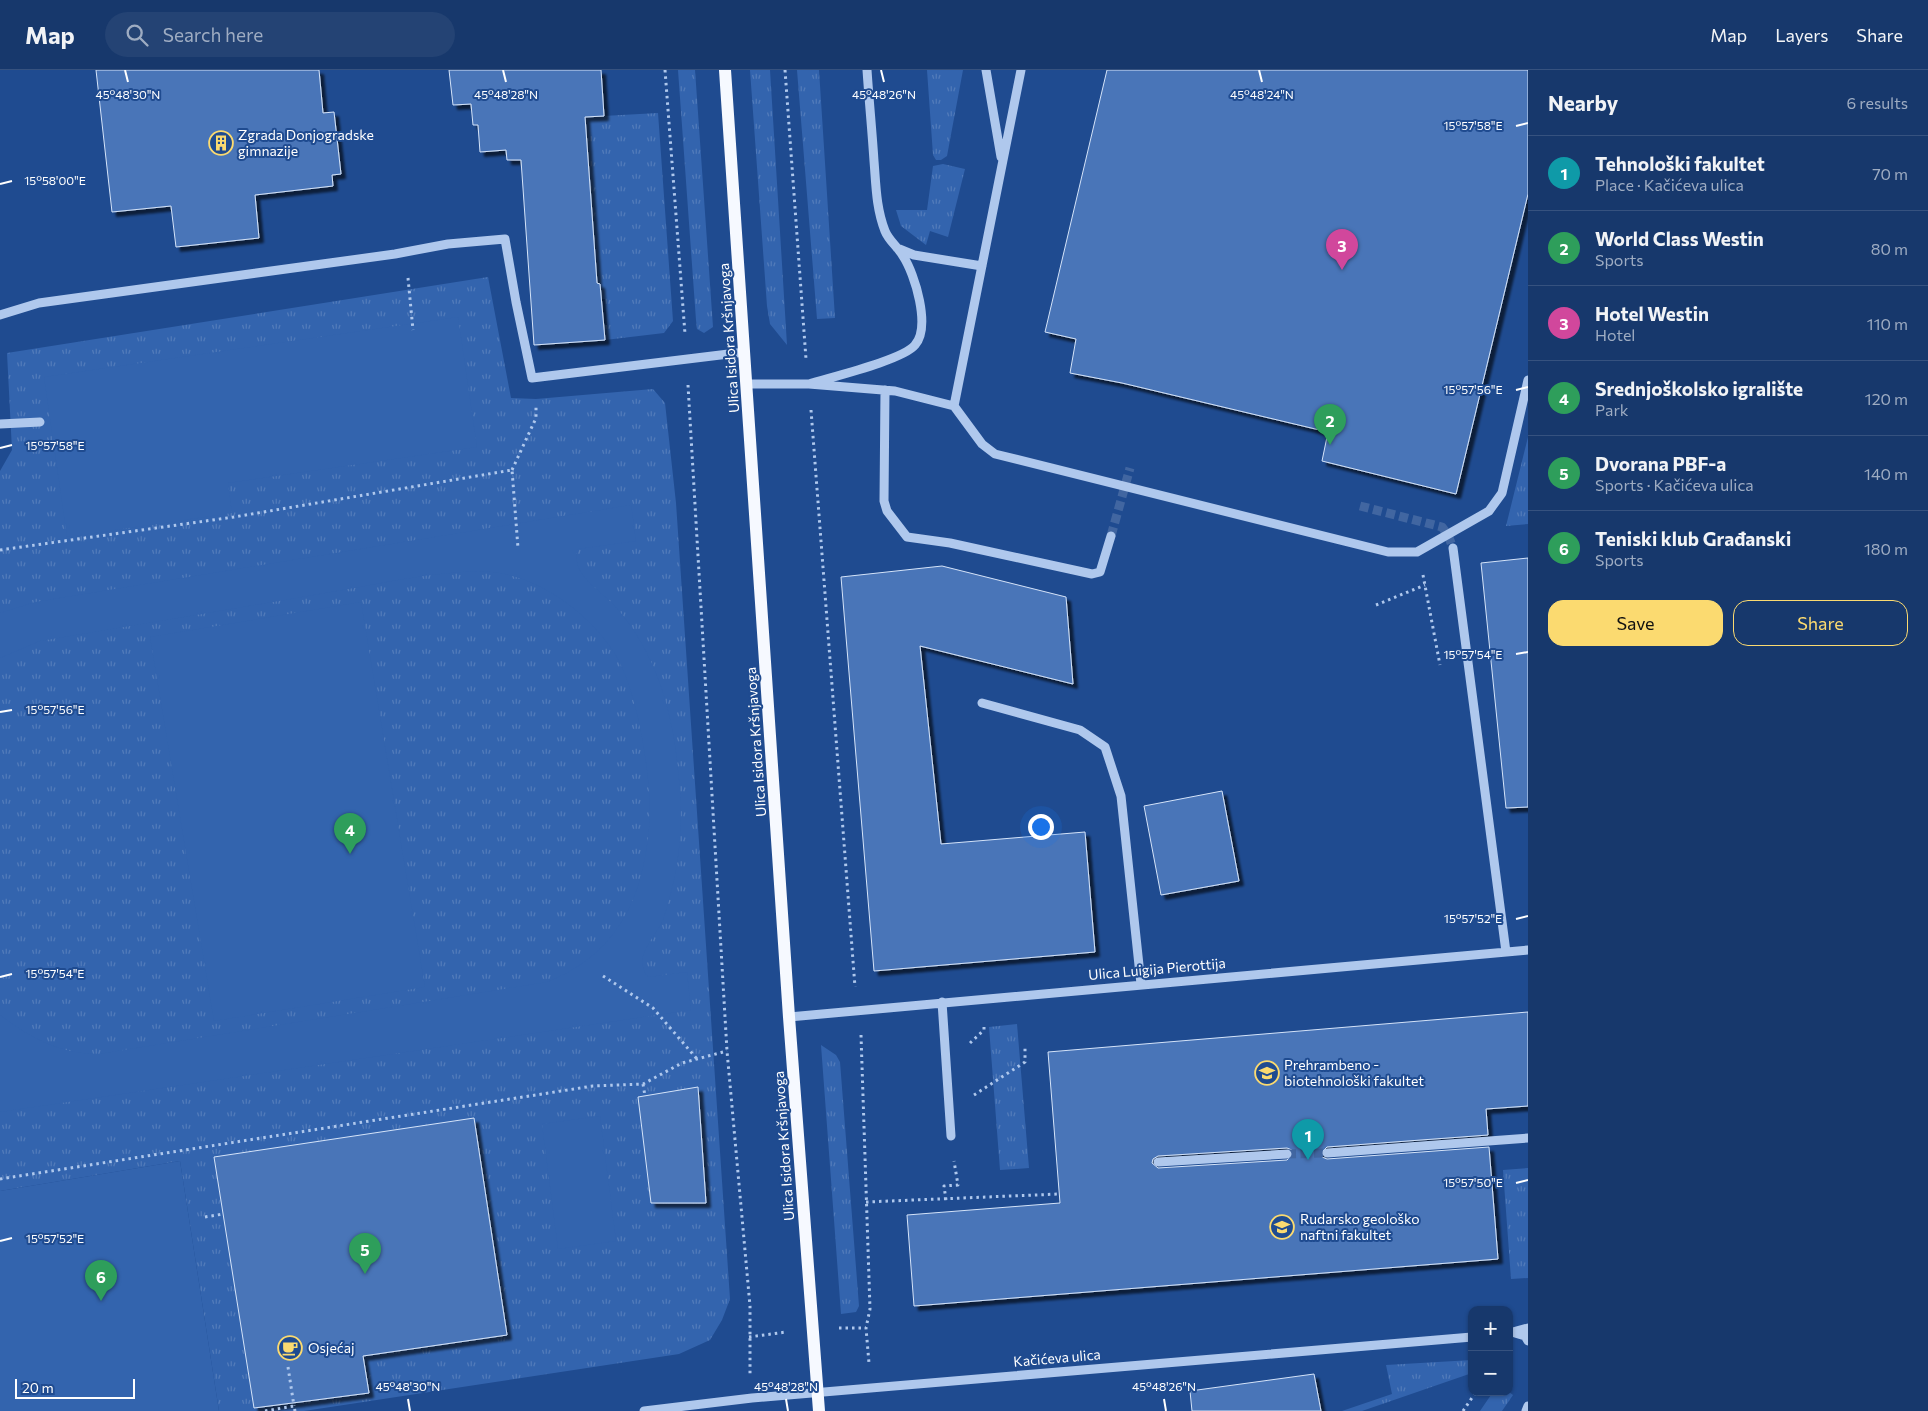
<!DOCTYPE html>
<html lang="en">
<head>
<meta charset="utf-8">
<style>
  body { margin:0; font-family:Commissioner,sans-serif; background:#244374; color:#f1f3f6 }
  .controls { position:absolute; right:15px; bottom:15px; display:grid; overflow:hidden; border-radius:10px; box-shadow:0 1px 4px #0004 }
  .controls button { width:45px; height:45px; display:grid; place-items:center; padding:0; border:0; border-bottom:1px solid #36527f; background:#17386c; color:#f1f3f6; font:25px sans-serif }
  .scale { position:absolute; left:15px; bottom:12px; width:120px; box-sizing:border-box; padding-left:5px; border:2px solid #fff; border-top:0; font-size:14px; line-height:18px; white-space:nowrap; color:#fff; -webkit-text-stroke:4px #1f4b90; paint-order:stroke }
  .you { position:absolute; left:1040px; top:756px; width:18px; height:18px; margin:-12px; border:4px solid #fff; border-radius:50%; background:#1a73e8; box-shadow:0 0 0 8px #1a73e833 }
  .badge { display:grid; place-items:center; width:32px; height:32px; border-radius:50%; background:#fbda70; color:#fff; font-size:16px; font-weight:700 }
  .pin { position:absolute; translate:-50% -41px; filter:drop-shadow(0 1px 2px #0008) }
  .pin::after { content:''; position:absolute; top:26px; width:18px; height:15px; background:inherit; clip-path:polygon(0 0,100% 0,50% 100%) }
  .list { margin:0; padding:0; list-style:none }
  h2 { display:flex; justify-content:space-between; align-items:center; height:65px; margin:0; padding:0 20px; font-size:21px }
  h2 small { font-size:16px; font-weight:400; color:#9eacc2 }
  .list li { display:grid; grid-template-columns:32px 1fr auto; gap:15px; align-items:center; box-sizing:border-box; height:75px; padding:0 20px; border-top:1px solid #36527f }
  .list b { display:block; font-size:19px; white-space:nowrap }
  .list p { margin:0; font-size:16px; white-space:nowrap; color:#9eacc2 }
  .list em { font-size:16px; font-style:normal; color:#9eacc2 }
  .actions { display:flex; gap:10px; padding:15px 20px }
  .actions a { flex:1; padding:11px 0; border:1px solid #fbda70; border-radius:15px; text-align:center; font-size:18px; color:#fbda70 }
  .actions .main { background:#fbda70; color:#111 }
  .icon { flex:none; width:28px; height:28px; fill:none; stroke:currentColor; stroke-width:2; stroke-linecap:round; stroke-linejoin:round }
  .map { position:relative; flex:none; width:1528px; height:1341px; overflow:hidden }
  header { display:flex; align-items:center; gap:30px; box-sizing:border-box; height:70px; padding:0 25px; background:#17386c; border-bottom:1px solid #36527f }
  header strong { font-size:24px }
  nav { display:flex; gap:28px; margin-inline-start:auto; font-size:18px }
  .search { width:350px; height:45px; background:#244374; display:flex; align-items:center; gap:12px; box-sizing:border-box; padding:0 18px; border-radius:28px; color:#9eacc2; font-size:19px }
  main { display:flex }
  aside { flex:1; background:#17386c }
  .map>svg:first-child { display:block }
  .grass { fill:url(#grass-tufts) }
  .garden { fill:#3364ae }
  .building { fill:#4874b8; stroke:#d5e4f9; fill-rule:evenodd; filter:url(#shadow) }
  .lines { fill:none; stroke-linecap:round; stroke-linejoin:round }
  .minor-tunnel { stroke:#4166a1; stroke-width:9; stroke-dasharray:9 4.5; stroke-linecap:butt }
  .path { stroke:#afc8ed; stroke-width:3; stroke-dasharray:2.5 4; stroke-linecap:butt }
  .minor { stroke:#afc8ed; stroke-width:9 }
  .major { stroke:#f6f9ff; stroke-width:12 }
  .ticks { fill:none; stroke:#fff; stroke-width:2 }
  .labels { text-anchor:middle; stroke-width:4; stroke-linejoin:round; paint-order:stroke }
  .poi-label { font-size:14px; fill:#fff; stroke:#1f4b90; text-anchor:start }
  .street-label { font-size:14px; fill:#fff; stroke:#1f4b90 }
  .ticks-label { font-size:12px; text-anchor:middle; fill:#fff; stroke:#1f4b90; stroke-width:4; stroke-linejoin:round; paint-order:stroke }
</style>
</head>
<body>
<header>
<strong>Map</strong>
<div class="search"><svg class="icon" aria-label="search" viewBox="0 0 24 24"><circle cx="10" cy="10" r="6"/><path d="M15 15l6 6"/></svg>Search here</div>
<nav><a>Map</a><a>Layers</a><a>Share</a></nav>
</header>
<main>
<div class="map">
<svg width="1528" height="1341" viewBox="0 0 1528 1341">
  <defs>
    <pattern id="grass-tufts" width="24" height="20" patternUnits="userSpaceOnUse" patternTransform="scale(1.25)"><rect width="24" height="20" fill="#3364ae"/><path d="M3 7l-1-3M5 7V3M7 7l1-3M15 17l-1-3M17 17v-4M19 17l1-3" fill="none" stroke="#527bba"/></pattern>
    <filter id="shadow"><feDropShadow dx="4.5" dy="4.5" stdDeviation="1" flood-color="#0009"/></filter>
  </defs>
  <rect width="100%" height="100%" fill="#1f4b90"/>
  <path class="grass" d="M 678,0 L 695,0 L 713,257 L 704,263 L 697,259 L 696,250 Z
    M 750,0 L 770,0 L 787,275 L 770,254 L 767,236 Z
    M 797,0 L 819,0 L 835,248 L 817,249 Z
    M 927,0 L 963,0 L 947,86 L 941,90 L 936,90 L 933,85 Z
    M 658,43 L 673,251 L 664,263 L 605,270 L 604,255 L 607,255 L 605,229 L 601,229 L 600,214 L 597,213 L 585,47 Z
    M 943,94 L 965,99 L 948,167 L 930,161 L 926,175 L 901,156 L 896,140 L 927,140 L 933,96 Z
    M 488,207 L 511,328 L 536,329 L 653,319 L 665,333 L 676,433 L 730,1229 L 722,1250 L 710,1270 L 679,1284 L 304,1341 L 219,1341 L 180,1091 L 0,1121 L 0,401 L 12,380 L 7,283 Z
    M 1528,367 L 1528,454 L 1506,456 Z
    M 1017,954 L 1029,1098 L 1000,1100 L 989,957 Z
    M 821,975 L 836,985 L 840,992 L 859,1236 L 856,1242 L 841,1244 Z
    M 1528,1098 L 1528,1208 L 1511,1209 L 1503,1100 Z
    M 1472,1290 L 1472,1303 L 1362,1341 L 1342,1341 L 1392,1324 L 1386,1295 Z
    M 1493,1322 L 1509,1322 L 1513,1325 L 1502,1341 L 1480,1341 Z"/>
  <path class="garden" d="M 458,247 L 477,377 L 228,413 L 232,443 L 67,467 L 44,307 Z
    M 631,435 L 636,471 L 578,479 C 569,503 600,520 614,535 C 650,575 667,623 675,675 C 684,739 684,785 664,847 C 657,867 631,886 648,907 L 687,902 L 691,940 L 0,1042 L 0,945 C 30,968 60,984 99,984 L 547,912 C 616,885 643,830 649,757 C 653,713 638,621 615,584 C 591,546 549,514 505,504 C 467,495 388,512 348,519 C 245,537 143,554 40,571 L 0,588 L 0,543 L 35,532 Z
    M 361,532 L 425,917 L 214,951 L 150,567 Z
    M 600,1046 L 616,1171 L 558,1179 L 542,1054 Z
    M 180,1091 L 219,1341 L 0,1341 L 0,1121 Z"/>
  <path class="building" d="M 96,0 L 319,0 L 323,43 L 334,42 L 341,104 L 332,105 L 333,116 L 255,125 L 259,168 L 176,177 L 171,136 L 112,142 Z
    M 449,0 L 601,0 L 604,46 L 585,47 L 597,213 L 600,214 L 605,270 L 534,275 L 521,90 L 507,90 L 506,80 L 480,82 L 478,55 L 473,55 L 471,34 L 453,35 Z
    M 1107,0 L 1528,0 L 1528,124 L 1456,424 L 1322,391 L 1328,362 L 1122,313 L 1070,303 L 1076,269 L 1045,262 Z
    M 1528,488 L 1528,737 L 1506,738 L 1481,493 Z
    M 942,496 L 1066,527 L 1073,614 L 920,576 L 941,774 L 1085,762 L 1095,882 L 874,901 L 841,507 Z
    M 1222,721 L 1239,811 L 1161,825 L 1144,736 Z
    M 1528,942 L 1528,1036 L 1486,1039 L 1488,1065 L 1327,1077 L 1321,1083 L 1322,1087 L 1327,1089 L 1489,1077 L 1498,1189 L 914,1236 L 907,1145 L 1060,1133 L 1048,982 ZM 1287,1078 L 1292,1080 L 1293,1084 L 1287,1090 L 1158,1098 L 1152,1093 L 1153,1089 L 1158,1086 Z
    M 698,1017 L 706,1133 L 651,1133 L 638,1027 Z
    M 474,1048 L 507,1265 L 363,1286 L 369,1323 L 254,1338 L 214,1087 Z
    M 1314,1304 L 1321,1341 L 1192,1341 L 1190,1321 Z"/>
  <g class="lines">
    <path class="minor-tunnel" d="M 1360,436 L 1442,457 L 1448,465 L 1453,478
      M 1111,466 L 1130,398
      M 1287,1084 L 1327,1083"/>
    <path class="path" d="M 665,0 L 685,264
      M 785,0 L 806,289
      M 408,208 L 413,260
      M 688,315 L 727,981 L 750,1236 L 750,1304
      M 811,340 L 855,917
      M 512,400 L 536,348 L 536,334
      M 0,480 L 234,447 L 512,400 L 518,478
      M 1423,505 L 1440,595
      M 1376,535 L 1425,515
      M 603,906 L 653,938 L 697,989
      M 861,965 L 870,1239 L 866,1258 L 869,1293
      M 970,973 L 984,960 L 984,955
      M 643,1014 L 645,1026
      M 974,1025 L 1025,992 L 1025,976
      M 0,1109 L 593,1016 L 643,1014 L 682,993 L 727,981
      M 946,1130 L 944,1116 L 958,1115 L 954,1091
      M 866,1132 L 1059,1124
      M 205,1147 L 223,1144
      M 839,1258 L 866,1258
      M 749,1267 L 786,1262
      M 288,1297 L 294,1336
      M 265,1341 L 294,1336 L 295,1341
      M 1463,1341 L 1476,1322"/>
    <path class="minor" d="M 867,0 C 869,30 872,60 874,91 C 876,115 876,138 885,161 C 889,171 898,177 903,186 C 915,204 931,257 915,275 C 903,290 831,307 809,314 L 895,321 L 954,336 L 982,374 L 995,384 L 1388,482 L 1417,482 L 1489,441 L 1502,423 L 1528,310
      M 986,0 L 1001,87
      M 897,178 L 914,185 L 982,196
      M 0,245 L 39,233 L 395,184 L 448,174 L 505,169 L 516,232 L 532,308 L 745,282
      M 748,314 L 809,314
      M 885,320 L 884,431 L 887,441 L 907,467 L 950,473 L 1092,504 L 1100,502 L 1111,466
      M 954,336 L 1021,0
      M 0,354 L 40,352
      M 1453,478 L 1506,882
      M 982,633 L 1080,660 L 1105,677 L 1121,726 L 1141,914
      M 942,932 L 951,1066
      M 789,947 L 1528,880
      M 1327,1083 L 1528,1068
      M 1158,1092 L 1287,1084
      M 1509,1263 L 1528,1258
      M 1515,1263 L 1525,1266 L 1528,1271
      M 644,1341 L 752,1328 L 1472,1267
      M 1526,1341 L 1528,1336"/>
    <path class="major" d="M 725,0 L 789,947 L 819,1341"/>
  </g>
  <path class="ticks" d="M 125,0 L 128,12M 503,0 L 506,12M 881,0 L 884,12M 1259,0 L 1262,12M 1516,56 L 1528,53M 0,114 L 12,111M 1516,320 L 1528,317M 0,378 L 12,375M 1516,584 L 1528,582M 0,642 L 12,640M 1516,849 L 1528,846M 0,907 L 12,904M 1516,1113 L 1528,1110M 0,1171 L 12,1168M 408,1329 L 410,1341M 786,1329 L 788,1341M 1164,1329 L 1166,1341"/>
  <defs>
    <g id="building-ring" transform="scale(1.25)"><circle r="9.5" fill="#1f4b90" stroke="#fbda70" stroke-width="1.5"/><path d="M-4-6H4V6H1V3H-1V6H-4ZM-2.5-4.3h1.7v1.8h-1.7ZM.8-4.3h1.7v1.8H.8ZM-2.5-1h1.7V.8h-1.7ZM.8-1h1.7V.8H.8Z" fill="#fbda70"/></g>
    <g id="university-ring" transform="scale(1.25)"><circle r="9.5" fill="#1f4b90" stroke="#fbda70" stroke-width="1.5"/><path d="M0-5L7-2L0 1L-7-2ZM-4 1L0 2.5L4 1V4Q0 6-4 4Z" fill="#fbda70"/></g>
    <g id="cafe-ring" transform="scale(1.25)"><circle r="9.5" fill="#1f4b90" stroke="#fbda70" stroke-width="1.5"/><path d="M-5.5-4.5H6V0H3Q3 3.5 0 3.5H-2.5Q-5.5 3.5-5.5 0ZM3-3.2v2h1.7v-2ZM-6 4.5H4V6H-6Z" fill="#fbda70"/></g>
  </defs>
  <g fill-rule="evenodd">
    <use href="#building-ring" x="221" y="73"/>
    <use href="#university-ring" x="1267" y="1003"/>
    <use href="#university-ring" x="1282" y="1157"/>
    <use href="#cafe-ring" x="290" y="1278"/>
  </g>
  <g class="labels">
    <g class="poi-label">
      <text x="238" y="70">Zgrada Donjogradske<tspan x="238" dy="16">gimnazije</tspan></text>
      <text x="1284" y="1000">Prehrambeno -<tspan x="1284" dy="16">biotehnološki fakultet</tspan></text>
      <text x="1300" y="1154">Rudarsko geološko<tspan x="1300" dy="16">naftni fakultet</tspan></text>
      <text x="308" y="1283">Osjećaj</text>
    </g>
    <g class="street-label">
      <text transform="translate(729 268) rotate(-94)" y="5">Ulica Isidora Kršnjavoga</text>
      <text transform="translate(756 672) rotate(-94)" y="5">Ulica Isidora Kršnjavoga</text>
      <text transform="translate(1157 899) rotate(-5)" y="5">Ulica Luigija Pierottija</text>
      <text transform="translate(784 1076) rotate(-94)" y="5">Ulica Isidora Kršnjavoga</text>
      <text transform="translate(1057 1288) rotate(-5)" y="5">Kačićeva ulica</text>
    </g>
  </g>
  <g class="ticks-label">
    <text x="128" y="29">45°48'30"N</text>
    <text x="506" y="29">45°48'28"N</text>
    <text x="884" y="29">45°48'26"N</text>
    <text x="1262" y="29">45°48'24"N</text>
    <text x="1473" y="60">15°57'58"E</text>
    <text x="55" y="115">15°58'00"E</text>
    <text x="1473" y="324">15°57'56"E</text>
    <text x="55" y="380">15°57'58"E</text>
    <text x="1473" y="589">15°57'54"E</text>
    <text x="55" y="644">15°57'56"E</text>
    <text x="1473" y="853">15°57'52"E</text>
    <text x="55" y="908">15°57'54"E</text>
    <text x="1473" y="1117">15°57'50"E</text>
    <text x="55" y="1173">15°57'52"E</text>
    <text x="408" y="1321">45°48'30"N</text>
    <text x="786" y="1321">45°48'28"N</text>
    <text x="1164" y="1321">45°48'26"N</text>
  </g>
</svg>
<div class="controls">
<button>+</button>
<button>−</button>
</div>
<div class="scale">20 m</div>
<div class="you"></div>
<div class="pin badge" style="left:1308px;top:1090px;background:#0f9aa8">1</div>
<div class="pin badge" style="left:1330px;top:375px;background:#2e9e5b">2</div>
<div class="pin badge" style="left:1342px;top:200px;background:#d1479c">3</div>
<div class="pin badge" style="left:350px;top:784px;background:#2e9e5b">4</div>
<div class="pin badge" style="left:365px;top:1204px;background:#2e9e5b">5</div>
<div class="pin badge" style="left:101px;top:1231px;background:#2e9e5b">6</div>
</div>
<aside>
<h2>Nearby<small>6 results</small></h2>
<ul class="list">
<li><span class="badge" style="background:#0f9aa8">1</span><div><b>Tehnološki fakultet</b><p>Place · Kačićeva ulica</p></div><em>70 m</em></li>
<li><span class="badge" style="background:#2e9e5b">2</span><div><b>World Class Westin</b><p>Sports</p></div><em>80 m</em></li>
<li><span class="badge" style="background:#d1479c">3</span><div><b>Hotel Westin</b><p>Hotel</p></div><em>110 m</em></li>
<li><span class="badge" style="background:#2e9e5b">4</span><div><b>Srednjoškolsko igralište</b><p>Park</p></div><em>120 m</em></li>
<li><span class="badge" style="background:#2e9e5b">5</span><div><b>Dvorana PBF-a</b><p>Sports · Kačićeva ulica</p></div><em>140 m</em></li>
<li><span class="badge" style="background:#2e9e5b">6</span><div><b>Teniski klub Građanski</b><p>Sports</p></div><em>180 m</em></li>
</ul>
<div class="actions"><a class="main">Save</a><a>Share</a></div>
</aside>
</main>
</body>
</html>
